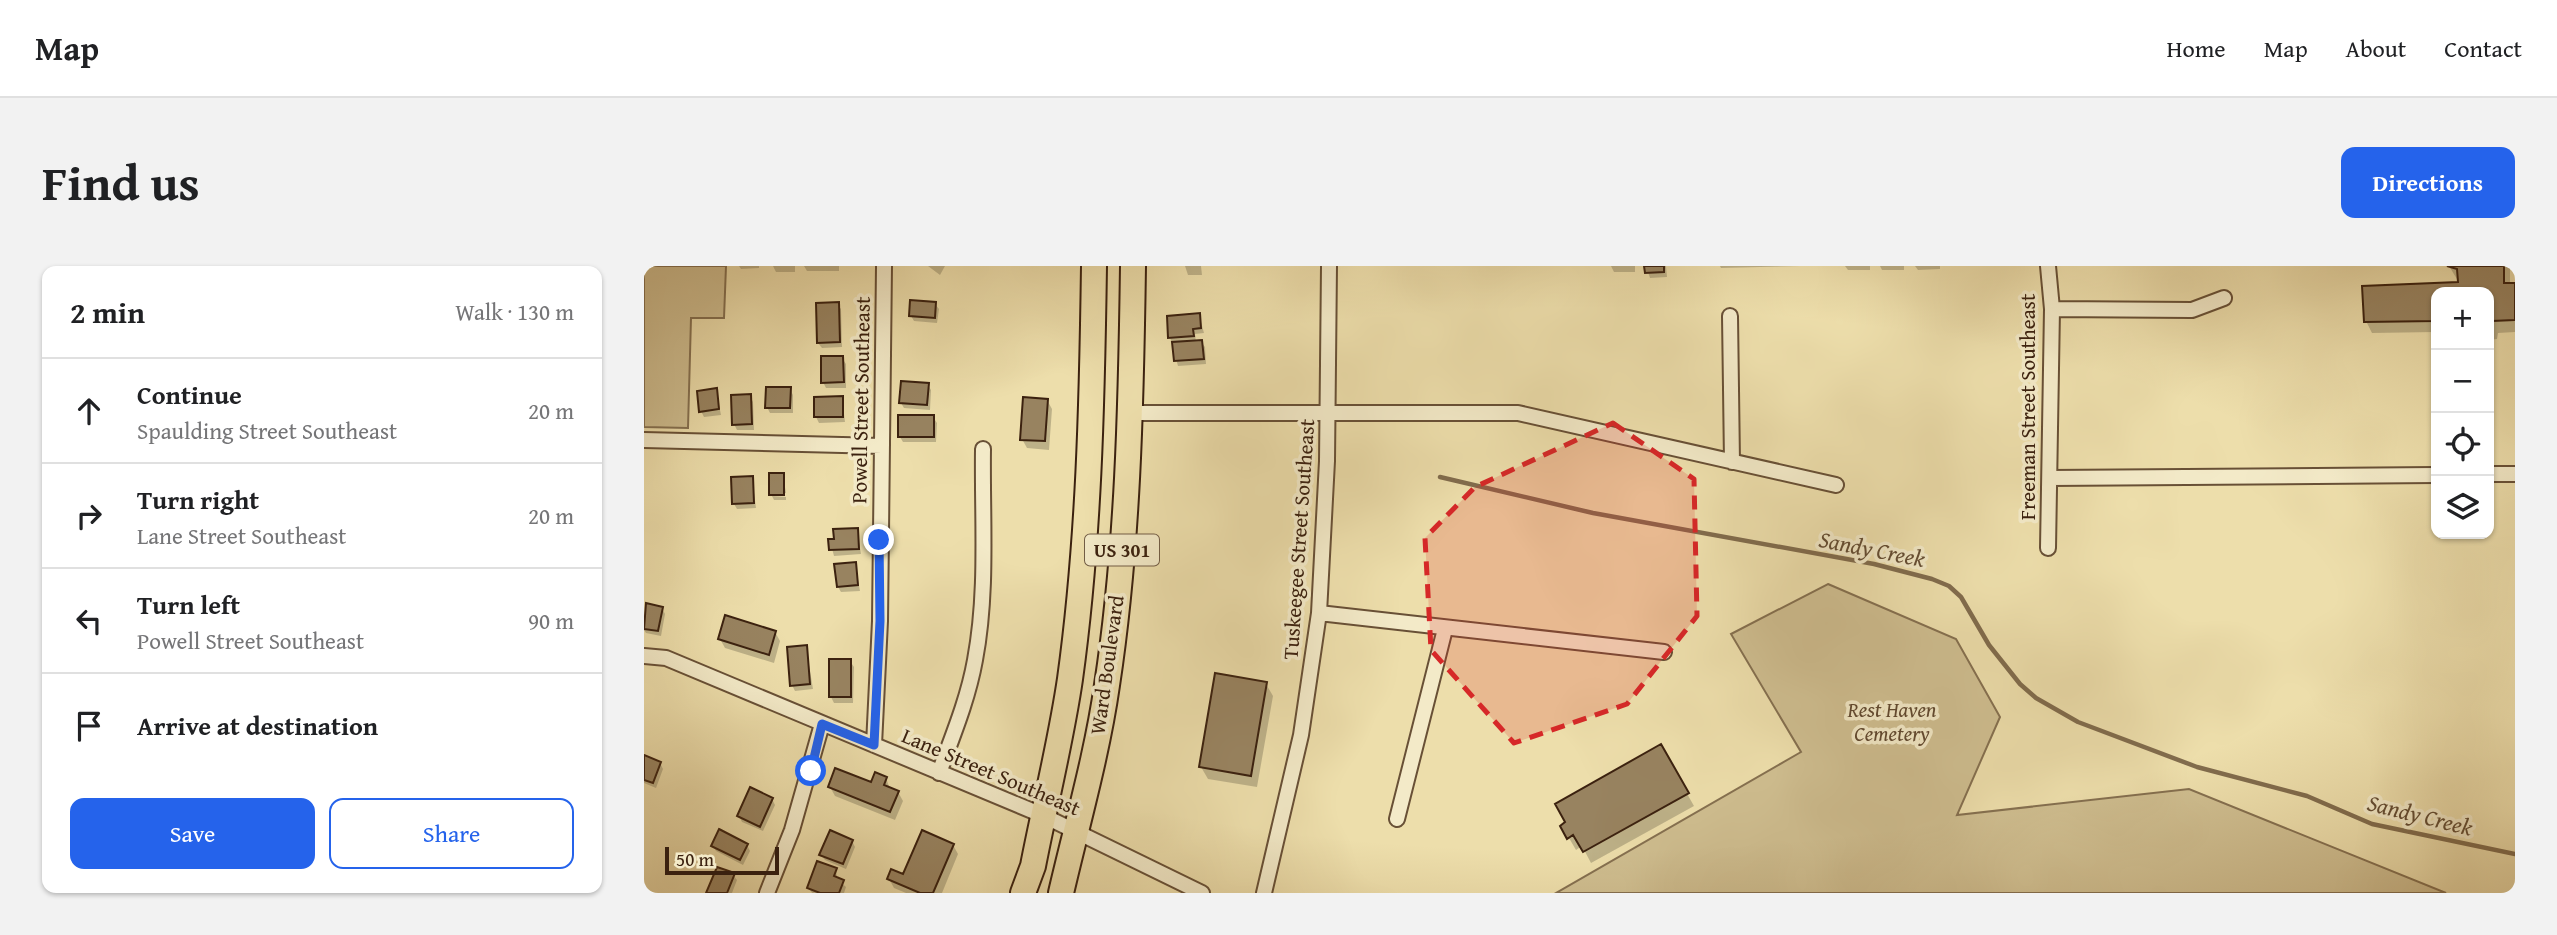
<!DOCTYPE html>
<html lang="en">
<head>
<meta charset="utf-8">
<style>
  body { margin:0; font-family:"Gentium Book Plus",serif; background:#f2f2f2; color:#202124 }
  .controls { position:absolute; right:21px; top:21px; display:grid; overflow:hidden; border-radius:14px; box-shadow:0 2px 5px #0004 }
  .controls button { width:63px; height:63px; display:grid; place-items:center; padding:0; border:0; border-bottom:2px solid #e0e0e0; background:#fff; color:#202124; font:35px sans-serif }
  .scale { position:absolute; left:21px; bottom:18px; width:114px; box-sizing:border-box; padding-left:7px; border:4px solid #3b210f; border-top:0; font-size:19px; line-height:24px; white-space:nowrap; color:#3b210f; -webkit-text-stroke:5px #f3eac8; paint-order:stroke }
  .stop { position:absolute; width:21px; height:21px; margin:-16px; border:5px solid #2563eb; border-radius:50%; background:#fff }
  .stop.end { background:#2563eb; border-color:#fff; box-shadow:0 2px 7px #0008 }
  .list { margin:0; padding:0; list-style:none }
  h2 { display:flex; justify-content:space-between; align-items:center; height:91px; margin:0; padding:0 28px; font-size:30px }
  h2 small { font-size:23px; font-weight:400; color:#757577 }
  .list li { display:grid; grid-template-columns:46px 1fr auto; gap:21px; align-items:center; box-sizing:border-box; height:105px; padding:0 28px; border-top:2px solid #e0e0e0 }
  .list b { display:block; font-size:26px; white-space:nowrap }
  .list p { margin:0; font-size:23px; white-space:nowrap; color:#757577 }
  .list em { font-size:23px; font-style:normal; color:#757577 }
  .actions { display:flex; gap:14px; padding:21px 28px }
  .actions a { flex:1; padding:16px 0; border:2px solid #2563eb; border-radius:14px; text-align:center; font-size:24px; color:#2563eb }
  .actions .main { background:#2563eb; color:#fff }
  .icon { flex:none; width:38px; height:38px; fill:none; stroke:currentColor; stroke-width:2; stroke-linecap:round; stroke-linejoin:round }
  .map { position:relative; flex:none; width:1871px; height:627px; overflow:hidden; border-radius:14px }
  header { display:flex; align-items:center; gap:42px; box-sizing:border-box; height:98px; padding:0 35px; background:#fff; border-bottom:2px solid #e0e0e0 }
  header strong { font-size:33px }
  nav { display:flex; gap:38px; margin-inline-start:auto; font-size:24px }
  .intro { display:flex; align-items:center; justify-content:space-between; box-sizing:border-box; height:168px; padding:0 42px }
  h1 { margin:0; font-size:49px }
  .button { padding:18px 32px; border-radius:14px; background:#2563eb; color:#fff; font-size:24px; font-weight:700 }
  main { display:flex; gap:42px; padding:0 42px }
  aside { flex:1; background:#fff; border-radius:14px; box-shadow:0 2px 5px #0004 }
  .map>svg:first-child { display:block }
  .green { fill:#cfbe90; stroke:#857050; stroke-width:2 }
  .shadow { fill:#0003 }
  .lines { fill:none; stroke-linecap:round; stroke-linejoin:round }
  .stream { stroke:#816c4d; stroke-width:4.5 }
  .building { fill:#988360; stroke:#3b210f; stroke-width:2 }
  .street-casing { stroke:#685036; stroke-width:18 }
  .highway-casing { stroke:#3b210f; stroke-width:28 }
  .street { stroke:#f3eac8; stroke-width:14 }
  .highway { stroke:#eddeab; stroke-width:24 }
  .route { stroke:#2563eb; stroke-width:9 }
  .marked { fill:#d62828; fill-opacity:0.2; stroke:#d62828; stroke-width:5; stroke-dasharray:14 9; stroke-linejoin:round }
  .labels { text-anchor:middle; stroke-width:7; stroke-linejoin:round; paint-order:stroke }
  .shield { fill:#f3eac8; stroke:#725d46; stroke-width:2 }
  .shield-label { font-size:19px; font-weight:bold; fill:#3b210f }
  .street-label { font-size:21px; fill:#3b210f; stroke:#f3eac8 }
  .park-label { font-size:21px; font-style:italic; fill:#60482f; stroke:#f3eac8 }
  .water-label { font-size:23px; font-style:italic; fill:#644d33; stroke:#f3eac8 }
</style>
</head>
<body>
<header>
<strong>Map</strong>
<nav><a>Home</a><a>Map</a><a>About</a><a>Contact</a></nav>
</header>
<div class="intro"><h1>Find us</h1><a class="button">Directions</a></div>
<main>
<aside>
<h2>2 min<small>Walk · 130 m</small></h2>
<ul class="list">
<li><svg class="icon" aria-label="ahead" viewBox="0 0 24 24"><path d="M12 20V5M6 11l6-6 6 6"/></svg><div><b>Continue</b><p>Spaulding Street Southeast</p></div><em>20 m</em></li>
<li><svg class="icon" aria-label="right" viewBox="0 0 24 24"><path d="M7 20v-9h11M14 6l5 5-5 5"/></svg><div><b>Turn right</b><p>Lane Street Southeast</p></div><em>20 m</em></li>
<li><svg class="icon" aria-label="left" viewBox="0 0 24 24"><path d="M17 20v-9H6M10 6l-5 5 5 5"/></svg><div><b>Turn left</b><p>Powell Street Southeast</p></div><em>90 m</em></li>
<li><svg class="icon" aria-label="arrive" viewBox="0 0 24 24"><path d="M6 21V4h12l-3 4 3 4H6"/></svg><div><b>Arrive at destination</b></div></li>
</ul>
<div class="actions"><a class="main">Save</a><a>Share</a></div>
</aside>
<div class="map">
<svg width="1871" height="627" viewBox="0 0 1871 627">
  <rect width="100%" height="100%" fill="#eddeab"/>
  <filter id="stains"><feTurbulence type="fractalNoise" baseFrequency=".00286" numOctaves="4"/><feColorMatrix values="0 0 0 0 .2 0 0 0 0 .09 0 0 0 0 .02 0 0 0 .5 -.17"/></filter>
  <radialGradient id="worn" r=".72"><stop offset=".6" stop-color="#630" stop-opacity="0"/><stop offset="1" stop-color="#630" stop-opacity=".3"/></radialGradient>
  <path class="green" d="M 0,0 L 82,0 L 80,52 L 47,52 L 44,162 L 0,161 Z
    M 1184,318 L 1312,373 L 1356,451 L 1313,549 L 1545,523 L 1802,627 L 912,627 L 1157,486 L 1087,368 Z"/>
  <path class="shadow" d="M 95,0 L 115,0 L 115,2 L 97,3 Z
    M 129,0 L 151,0 L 151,6 L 132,6 Z
    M 160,0 L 195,0 L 195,5 L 163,5 Z
    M 284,0 L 301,0 L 296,9 Z
    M 541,0 L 557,0 L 558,9 L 544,9 Z
    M 967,0 L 991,0 L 991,6 L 970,6 Z
    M 1002,0 L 1022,0 L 1023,11 L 1006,12 Z
    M 1076,0 L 1156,0 L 1077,2 Z
    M 1201,0 L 1226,0 L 1226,4 L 1204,4 Z
    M 1236,0 L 1260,0 L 1260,4 L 1238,4 Z
    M 1271,0 L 1296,0 L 1296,3 L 1274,4 Z
    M 1805,0 L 1866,0 L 1866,19 L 1871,19 L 1871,66 L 1854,67 L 1853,73 L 1845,74 L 1845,26 L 1792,26 L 1792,66 L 1728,67 L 1722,55 L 1720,22 L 1816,18 Z
    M 193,38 L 197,43 L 198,81 L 178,82 L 174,77 Z
    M 291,38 L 295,43 L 293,57 L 270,55 L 267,50 Z
    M 555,49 L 560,67 L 551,68 L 552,76 L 557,76 L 561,81 L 562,98 L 534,100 L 526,71 Z
    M 198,92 L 202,98 L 202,122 L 182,122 L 179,116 Z
    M 284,119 L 287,124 L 286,144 L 260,142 L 257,137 Z
    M 146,123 L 149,129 L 149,147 L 126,147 L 123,141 Z
    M 72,124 L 77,149 L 60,151 L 57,145 Z
    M 106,130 L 109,136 L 110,164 L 93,164 L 90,158 Z
    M 198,132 L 201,156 L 175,157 L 172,151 Z
    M 403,134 L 408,143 L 405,184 L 383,182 L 378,173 Z
    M 289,151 L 293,157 L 292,176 L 259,176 L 256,171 Z
    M 127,209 L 139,209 L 142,227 L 127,229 Z
    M 108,212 L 112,242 L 93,243 L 90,238 Z
    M 128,230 L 142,231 L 142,234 L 130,234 Z
    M 213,264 L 217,288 L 190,290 L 186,275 Z
    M 211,298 L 216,325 L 197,326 L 194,321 Z
    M 3,339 L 18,342 L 21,348 L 17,370 L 2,367 L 0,364 Z
    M 131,366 L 136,375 L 130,397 L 81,382 L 76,373 Z
    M 162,381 L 169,423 L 151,425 L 148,419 Z
    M 187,395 L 206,395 L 210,401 L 209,437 L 190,437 L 187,431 Z
    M 622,418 L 629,430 L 613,521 L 564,513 L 557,501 Z
    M 1016,480 L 1050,540 L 947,597 L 938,580 L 932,584 L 918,560 Z
    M 0,491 L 16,497 L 19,503 L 12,522 L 0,517 Z
    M 242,512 L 246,523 L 254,526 L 259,535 L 251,554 L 191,530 L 186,521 L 228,518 Z
    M 128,533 L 131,539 L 119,565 L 98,556 L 95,550 Z
    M 208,575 L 211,581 L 202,603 L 181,594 L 177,589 Z
    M 103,579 L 106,585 L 99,599 L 72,585 L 69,580 Z
    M 309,579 L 314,588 L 298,627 L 262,627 L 250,622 L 245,613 L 260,610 Z
    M 74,603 L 89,609 L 93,614 L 88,627 L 64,627 Z
    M 192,603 L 193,613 L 202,621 L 200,627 L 168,627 L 165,622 Z"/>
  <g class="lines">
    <path class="stream" d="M 796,211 L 949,247 L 1230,298 L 1288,313 L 1305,320 L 1317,331 L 1345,379 L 1376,418 L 1392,432 L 1434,456 L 1553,501 L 1663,530 L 1728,558 L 1871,588"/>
  </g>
  <path class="building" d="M 1000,0 L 1020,0 L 1020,6 L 1001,7 Z
    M 1803,0 L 1860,0 L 1860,17 L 1871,17 L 1871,54 L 1848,55 L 1845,62 L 1845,26 L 1792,26 L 1792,55 L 1720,56 L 1718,20 L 1814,16 L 1813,3 Z
    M 266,34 L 292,36 L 291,52 L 265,50 Z
    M 195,36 L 196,76 L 173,77 L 172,37 Z
    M 556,47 L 557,62 L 549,63 L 550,70 L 524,72 L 523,50 Z
    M 558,74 L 560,93 L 530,95 L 528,76 Z
    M 177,90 L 199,90 L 200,116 L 177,117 Z
    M 257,115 L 285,117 L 283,139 L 255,137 Z
    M 122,121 L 147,121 L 146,142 L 121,142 Z
    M 73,122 L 75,143 L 55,146 L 53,125 Z
    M 107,128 L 108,158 L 88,159 L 87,129 Z
    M 199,130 L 199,151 L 170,151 L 170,131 Z
    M 379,131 L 404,133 L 401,175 L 376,174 Z
    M 254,149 L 290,149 L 290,171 L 254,171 Z
    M 125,207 L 140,207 L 140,229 L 125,229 Z
    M 109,210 L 110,237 L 88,238 L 87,211 Z
    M 214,262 L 215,283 L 185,284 L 184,273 L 190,273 L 189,263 Z
    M 212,296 L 214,319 L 193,321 L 190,298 Z
    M 2,337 L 19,341 L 14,365 L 0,363 Z
    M 81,349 L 132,365 L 125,389 L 74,373 Z
    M 163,379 L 166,418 L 146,420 L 143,381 Z
    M 185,393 L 207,393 L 207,431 L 185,431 Z
    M 571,407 L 623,416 L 607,510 L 555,501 Z
    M 1017,478 L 1045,527 L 939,586 L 929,569 L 923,573 L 916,560 L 921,556 L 911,538 Z
    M 0,489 L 17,496 L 9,517 L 0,514 Z
    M 191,502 L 227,516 L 231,506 L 243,511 L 240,519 L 255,525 L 246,546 L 184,521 Z
    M 106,521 L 129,532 L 116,561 L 93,550 Z
    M 75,563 L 104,578 L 96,594 L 67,580 Z
    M 186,564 L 209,574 L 199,598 L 175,589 Z
    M 278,564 L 310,578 L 289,627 L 276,627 L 243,613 L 247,603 L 259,608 Z
    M 173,595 L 193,602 L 190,610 L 200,614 L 195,627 L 176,627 L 163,622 Z
    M 73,601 L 91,607 L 83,627 L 62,627 Z"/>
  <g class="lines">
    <g class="street-casing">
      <path id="street" d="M 1408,43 L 1548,44 L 1580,32
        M 1086,50 L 1088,196
        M 485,147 L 874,147 L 1192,219
        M 0,174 L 238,180
        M 1845,208 L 1871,208
        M 1406,212 L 1792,209
        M 1404,282 L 1408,43 L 1404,0
        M 675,347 L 1020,386
        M 0,390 L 22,392 L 398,549 L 558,627
        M 230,479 L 236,355 L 240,0
        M 295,507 C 309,469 324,433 331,394 C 344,325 338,253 339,183
        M 753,553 L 801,363
        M 123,627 L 148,564 L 178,458
        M 620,627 L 657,469 L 675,347 L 683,195 L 685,0"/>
    </g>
    <g class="highway-casing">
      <path id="highway" d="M 379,627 L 389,600 C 401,538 417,475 426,413 C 445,276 448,138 450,0
        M 417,627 C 433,558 453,489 463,419 C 484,281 487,140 489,0"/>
    </g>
    <use href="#street" class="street"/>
    <use href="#highway" class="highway"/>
  </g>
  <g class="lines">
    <path class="route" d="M 167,505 L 178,458 L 230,479 L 236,355 L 235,274"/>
  </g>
  <path class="marked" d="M 969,157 L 1050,213 L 1053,350 L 983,438 L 870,477 L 787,384 L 781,272 L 831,221 Z"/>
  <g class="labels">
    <rect class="shield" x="441" y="268.5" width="74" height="31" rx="5"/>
    <g class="shield-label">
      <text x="478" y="291">US 301</text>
    </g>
    <g class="street-label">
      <text transform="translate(217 134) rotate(-89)" y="7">Powell Street Southeast</text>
      <text transform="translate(1384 141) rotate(-90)" y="7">Freeman Street Southeast</text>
      <text transform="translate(655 273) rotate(-86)" y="7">Tuskeegee Street Southeast</text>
      <text transform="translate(463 399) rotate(-82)" y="7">Ward Boulevard</text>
      <text transform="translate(347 506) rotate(23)" y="7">Lane Street Southeast</text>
    </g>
    <g class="park-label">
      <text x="1248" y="451">Rest Haven<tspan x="1248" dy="24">Cemetery</tspan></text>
    </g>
    <g class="water-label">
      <text transform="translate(1228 283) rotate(11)" y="8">Sandy Creek</text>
      <text transform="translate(1776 549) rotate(14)" y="8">Sandy Creek</text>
    </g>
  </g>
  <rect width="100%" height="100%" filter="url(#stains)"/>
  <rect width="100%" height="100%" fill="url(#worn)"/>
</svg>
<div class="controls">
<button>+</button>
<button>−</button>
<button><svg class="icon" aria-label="locate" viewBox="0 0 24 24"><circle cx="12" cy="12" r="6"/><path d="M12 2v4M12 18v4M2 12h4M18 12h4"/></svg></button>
<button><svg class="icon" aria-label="layers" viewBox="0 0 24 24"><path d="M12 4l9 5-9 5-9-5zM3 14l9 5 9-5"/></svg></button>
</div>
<div class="scale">50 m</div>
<div class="stop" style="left:167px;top:505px"></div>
<div class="stop end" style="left:235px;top:274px"></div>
</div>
</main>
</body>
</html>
